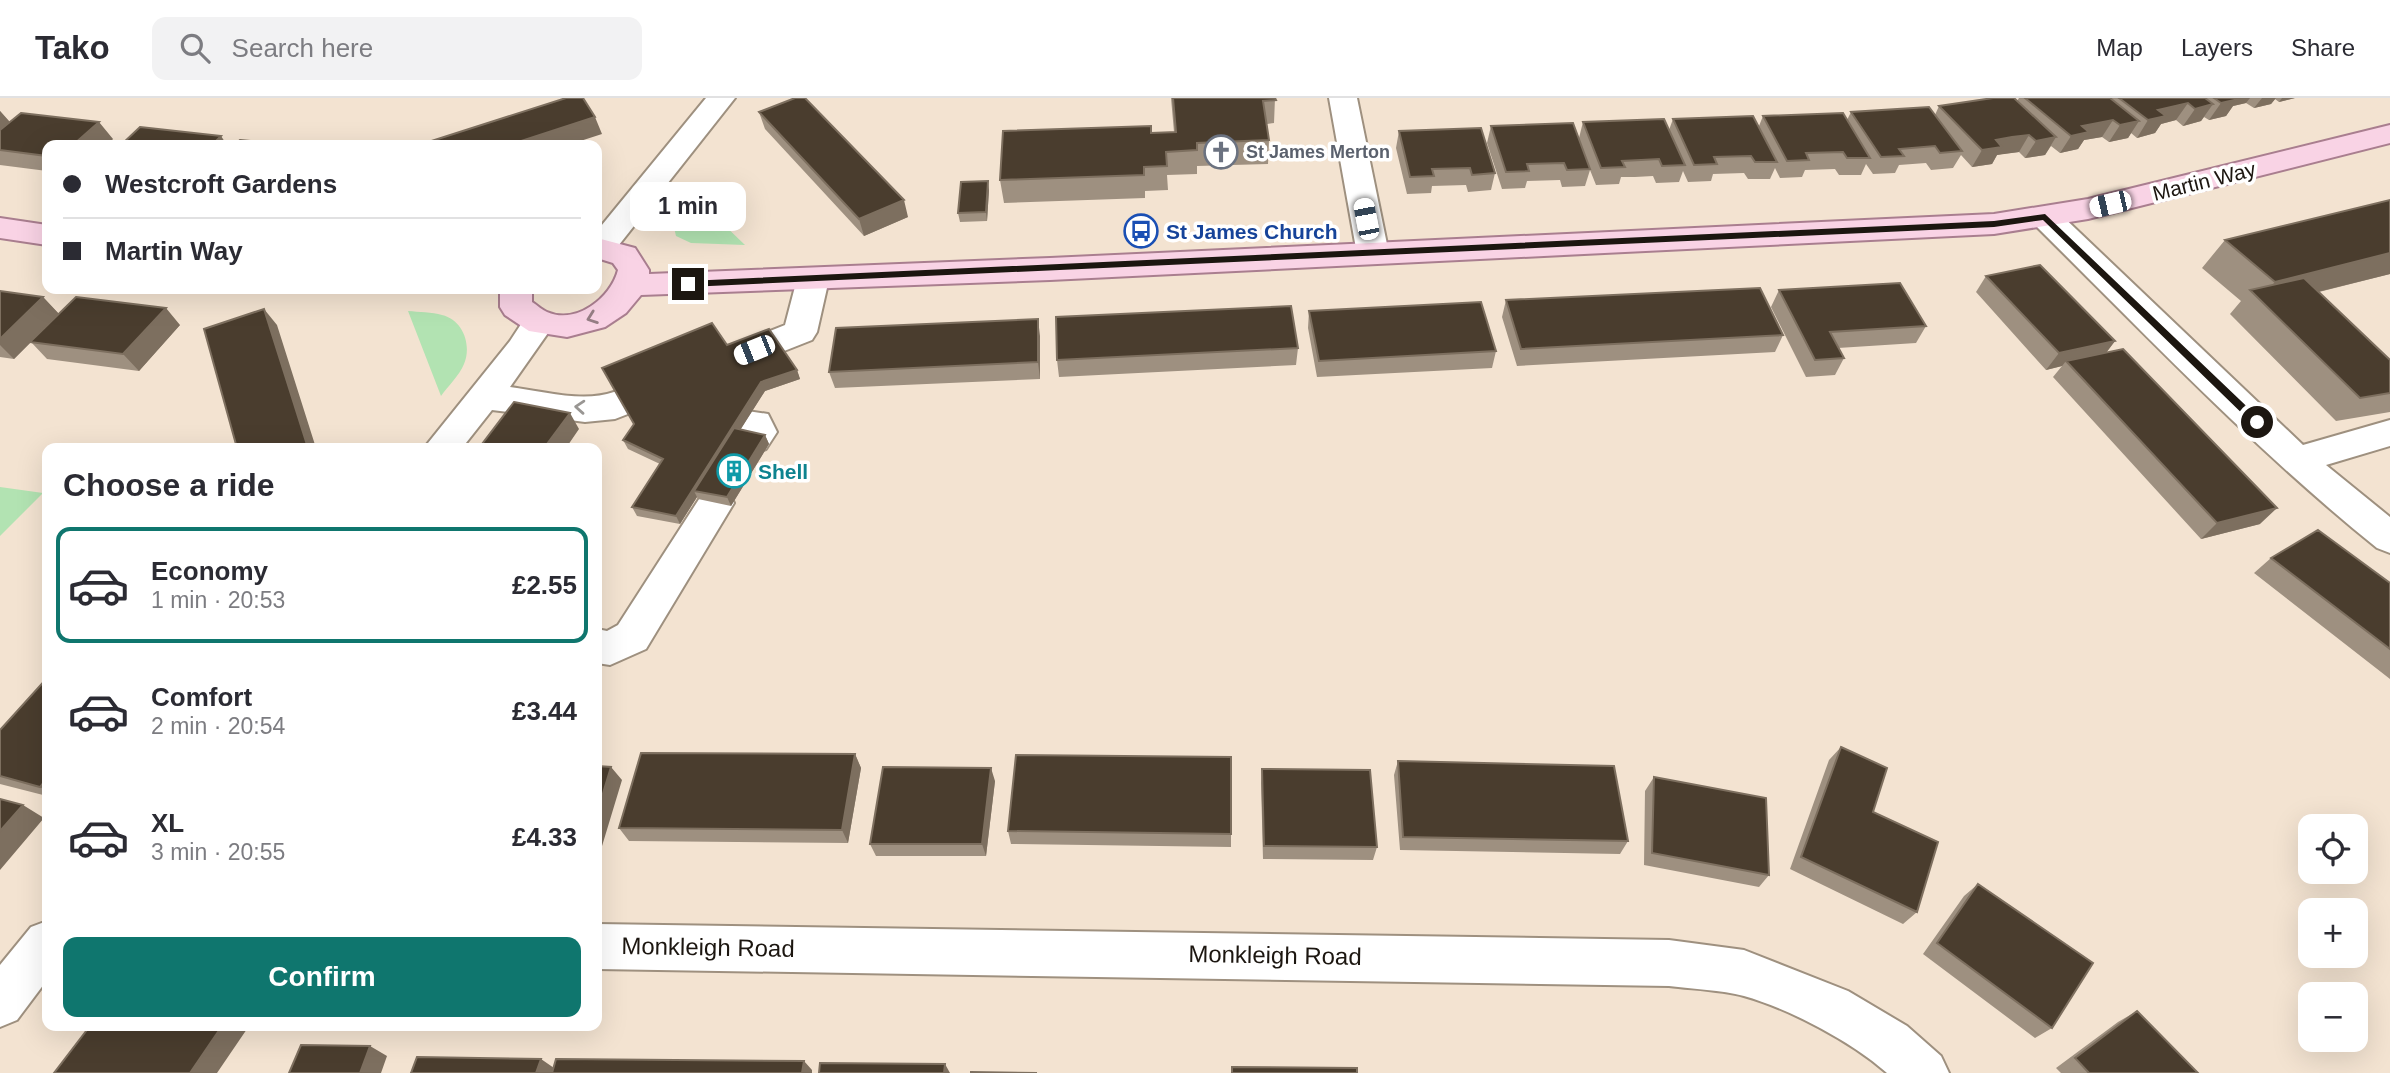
<!DOCTYPE html>
<html lang="en">
<head>
<meta charset="utf-8">
<style>
	:root { --surface:#fff; --page:#f2f2f3; --text:#2b2b33; --muted:#7c7c81; --line:#e1e1e2; --accent:#0f766e }
	body { margin:0; font-family:Arial,sans-serif; background:var(--page); color:var(--text); height:100vh; display:flex; flex-direction:column; font-size:26px; white-space:nowrap }
	* { box-sizing:border-box; margin:0 }
	p { font-size:23px; color:var(--muted) }
	.icon { flex:none; width:38px; height:38px; fill:none; stroke:currentColor; stroke-width:2; stroke-linecap:round; stroke-linejoin:round }
	.map { position:relative; flex:1; overflow:hidden }
	.side { position:absolute; left:42px; top:345px; width:560px; height:588px; display:flex; flex-direction:column; background:var(--surface); border-radius:14px; box-shadow:0 7px 28px #0002 }
	.side>* { flex:none }
	.banner { position:absolute; left:42px; top:42px; width:560px; height:154px; border-radius:14px; box-shadow:0 7px 28px #0002; display:grid; align-content:center; height:154px; padding:0 21px; background:var(--surface) }
	.fabs { position:absolute; left:2298px; top:716px; display:grid; gap:14px }
	.fabs a { display:grid; place-items:center; width:70px; height:70px; border-radius:14px; background:var(--surface); box-shadow:0 7px 28px #0002; font-size:35px }
	.end { position:absolute; width:32px; height:32px; margin:-16px; border:9px solid #1c1610; background:#fff; box-shadow:0 0 0 4px #fff }
	.from { border-radius:50% }
	.bubble { position:absolute; height:49px; border-radius:14px; background:var(--surface); box-shadow:0 7px 28px #0002; font-size:23px; font-weight:800; line-height:49px; text-align:center }
	.car { position:absolute; width:21px; height:42px; margin:-21px -10px; border-radius:9px; box-shadow:0 0 5px 2px #0007; background:linear-gradient(#fff 24%,#345 0 40%,#fff 0 76%,#345 0 86%,#fff 0) }
	.banner b { display:flex; align-items:center; gap:24px; height:66px; font-size:26px }
	.banner b+b { border-top:2px solid var(--line) }
	.banner i { width:18px; height:18px; background:var(--text) }
	ul { padding:0; list-style:none }
	li { display:flex; align-items:center; gap:21px; height:116px; margin:0 14px 10px; padding:0 7px; border:4px solid transparent; border-radius:14px }
	li div { flex:1 }
	li b { display:block; font-size:26px }
	li em { font-style:normal; font-weight:800 }
	li.on { border-color:var(--accent) }
	li>.icon { width:63px; height:63px; stroke-width:1.5 }
	h2 { padding:0 21px; font-size:32px; line-height:84px }
	.action { display:flex; gap:14px; margin-top:auto; padding:14px 21px }
	.action a { flex:1; height:80px; border-radius:14px; background:var(--accent); color:#fff; font-size:28px; font-weight:800; line-height:80px; text-align:center }
	header { display:flex; align-items:center; gap:42px; box-sizing:border-box; height:98px; padding:0 35px; background:var(--surface); border-bottom:2px solid var(--line) }
	header strong { font-size:33px }
	nav { display:flex; gap:38px; margin-inline-start:auto; font-size:24px }
	.search { width:490px; height:63px; background:var(--page); display:flex; align-items:center; gap:18px; box-sizing:border-box; padding:0 24px; border-radius:14px; color:var(--muted); font-size:26px }
	.map>svg:first-child { display:block }
	.green { fill:#b2e3b2 }
	.lines { fill:none; stroke-linecap:round; stroke-linejoin:round }
	.minor-casing { stroke:#9e907f; stroke-width:4 }
	.major-casing { stroke:#a97e8f; stroke-width:4 }
	.minor { fill:#fff; fill-rule:evenodd }
	.major { fill:#f9d3e5; fill-rule:evenodd }
	.wall { fill:#9e9080 }
	.shaded-wall { fill:#7d6f5f }
	.building { fill:#4a3d2e; stroke:#7d6f5f; stroke-width:2 }
	.oneway { stroke:#967e85 }
	.oneway2 { stroke:#999693 }
	.route { fill:#1c1610 }
	.labels { text-anchor:middle; dominant-baseline:central; stroke-width:7; stroke-linejoin:round; paint-order:stroke }
	.far-worship-label { font-size:18px; font-weight:bold; fill:#5b616d; stroke:#fff; text-anchor:start }
	.street-label { font-size:21px; fill:#1c1610; stroke:#fff }
	.transit-label { font-size:21px; font-weight:bold; fill:#164399; stroke:#fff; text-anchor:start }
	.culture-label { font-size:21px; font-weight:bold; fill:#0d838f; stroke:#fff; text-anchor:start }
	.near-street-label { font-size:24px; fill:#1c1610; stroke:#fff }
</style>
</head>
<body>
<header>
<strong>Tako</strong>
<div class="search"><svg class="icon" aria-label="search" viewBox="0 0 24 24"><circle cx="10" cy="10" r="6"/><path d="M15 15l6 6"/></svg>Search here</div>
<nav><a>Map</a><a>Layers</a><a>Share</a></nav>
</header>
<div class="map">
<svg width="2390" height="975" viewBox="0 0 2390 975">
	<rect width="100%" height="100%" fill="#f3e3d1"/>
	<path class="green" d="M 696,91 L 717,120 L 745,147 L 691,145 L 676,138 L 673,125 Z
		M 408,213 C 419,214 432,214 442,217 C 463,222 472,247 464,266 C 459,278 448,288 441,298 Z
		M 0,389 L 43,395 L 0,438 Z"/>
	<g class="lines">
		<defs>
			<path id="minor" d="M 706,0 L 735,0 L 611,157 L 597,159 L 597,133 Z
				M 1329,0 L 1357,0 L 1389,156 L 1384,163 L 1373,166 L 1362,163 L 1357,156 Z
				M 2045,109 L 2056,112 L 2303,347 L 2390,322 L 2390,348 L 2326,367 L 2390,419 L 2390,455 L 2377,450 C 2254,351 2146,237 2034,126 L 2030,119 L 2034,112 Z
				M 813,170 L 824,173 L 829,181 L 817,234 L 812,242 L 741,270 L 729,274 L 717,270 L 712,262 L 717,254 L 785,227 L 797,181 L 802,173 Z
				M 539,214 L 551,217 L 555,225 L 510,289 C 542,293 583,305 614,294 C 636,287 659,270 682,277 L 687,286 L 682,295 L 615,321 L 585,324 L 492,312 L 462,350 L 424,350 L 510,243 L 527,217 Z
				M 694,305 L 768,316 L 777,334 L 766,351 L 754,355 L 742,351 L 736,342 L 740,336 L 682,327 L 677,318 L 682,309 Z
				M 716,391 L 729,395 L 734,405 L 646,551 L 610,567 L 597,565 L 597,531 L 607,533 L 618,527 L 703,395 Z
				M 47,823 L 47,882 L 17,922 L 0,929 L 0,867 L 31,829 Z
				M 597,826 L 1669,842 L 1744,852 L 1848,893 L 1907,928 L 1941,958 L 1949,975 L 1887,975 C 1852,944 1790,911 1744,898 C 1721,892 1693,891 1669,888 L 597,871 Z"/>
			<path id="major" d="M 2390,27 L 2390,45 L 2088,121 L 1994,136 L 1050,182 L 641,197 L 626,215 L 605,229 L 567,239 L 529,233 L 505,217 L 500,209 L 500,191 L 532,191 L 532,204 C 537,207 542,212 547,214 C 576,227 611,200 618,172 L 613,165 L 597,160 L 597,140 L 635,150 L 649,172 L 649,176 L 1050,160 L 1994,116 L 2088,101 Z
				M 0,120 L 47,127 L 47,147 L 0,140 Z"/>
		</defs>
		<use href="#minor" class="minor-casing"/>
		<use href="#major" class="major-casing"/>
		<use href="#minor" class="minor"/>
		<use href="#major" class="major"/>
	</g>
	<path class="wall" d="M 1171,0 L 1275,0 L 1274,25 L 1267,26 L 1269,42 L 1268,66 L 1197,68 L 1197,76 L 1167,77 L 1168,92 L 1145,93 L 1145,100 L 1004,105 L 1000,82 L 1151,35 L 1174,34 Z
		M 2019,0 L 2295,0 L 2279,4 L 2275,1 L 2271,6 L 2254,10 L 2246,5 L 2233,8 L 2226,18 L 2209,22 L 2204,19 L 2201,23 L 2183,28 L 2176,22 L 2161,26 L 2155,35 L 2137,40 L 2131,35 L 2128,40 L 2109,44 L 2102,39 L 2084,42 L 2078,51 L 2060,55 L 2051,48 L 2045,57 L 2025,60 L 2019,54 L 2002,56 L 1997,57 L 1992,66 L 1972,69 L 1961,57 L 1953,70 L 1931,72 L 1926,65 L 1899,67 L 1895,75 L 1873,76 L 1866,66 L 1861,77 L 1839,77 L 1835,71 L 1805,72 L 1802,79 L 1780,80 L 1775,70 L 1770,81 L 1748,81 L 1744,75 L 1713,76 L 1711,83 L 1688,84 L 1683,73 L 1679,84 L 1656,85 L 1653,78 L 1635,79 L 1621,79 L 1619,86 L 1596,87 L 1590,72 L 1585,88 L 1562,89 L 1560,82 L 1527,83 L 1525,90 L 1502,91 L 1487,45 L 1491,28 L 1579,40 L 1583,24 L 1669,32 L 1673,21 L 1759,28 L 1763,18 L 1847,22 L 1851,14 L 1935,17 L 1939,8 L 2017,3 Z
		M 0,13 L 10,24 L 113,41 L 106,47 L 47,47 L 47,73 L 0,67 Z
		M 759,14 L 908,119 L 864,138 L 765,31 Z
		M 1399,33 L 1495,75 L 1491,92 L 1468,94 L 1466,87 L 1432,88 L 1431,95 L 1407,96 L 1396,50 Z
		M 989,92 L 987,123 L 960,124 L 958,115 Z
		M 2225,142 L 2390,176 L 2319,194 L 2390,262 L 2390,314 L 2336,323 L 2230,216 L 2241,203 L 2202,170 Z
		M 1986,178 L 2115,243 L 2106,255 L 2260,426 L 2201,441 L 2053,279 L 2062,268 L 2046,272 L 1976,194 Z
		M 1779,192 L 1926,228 L 1916,245 L 1838,250 L 1844,260 L 1835,277 L 1806,279 L 1771,209 Z
		M 0,193 L 43,199 L 59,216 L 180,227 L 139,273 L 47,261 L 31,244 L 14,261 L 0,259 Z
		M 1506,202 L 1783,237 L 1775,254 L 1517,268 L 1502,219 Z
		M 1309,213 L 1496,253 L 1492,270 L 1317,279 L 1308,230 Z
		M 1040,238 L 1040,281 L 835,290 L 829,274 Z
		M 727,247 L 797,272 L 800,281 L 765,293 L 740,332 L 765,337 L 769,346 L 731,408 L 698,401 L 697,399 L 680,426 L 637,418 L 632,409 L 660,366 L 628,351 L 623,342 L 634,326 L 607,279 Z
		M 1298,250 L 1296,267 L 1059,279 L 1057,262 Z
		M 2271,460 L 2390,485 L 2390,581 L 2254,475 Z
		M 47,580 L 47,698 L 0,686 L 0,632 Z
		M 1841,649 L 1873,714 L 1917,814 L 1903,826 L 1790,771 L 1829,662 Z
		M 855,656 L 861,670 L 848,745 L 629,743 L 619,730 Z
		M 1398,663 L 1628,743 L 1620,756 L 1400,752 L 1394,677 Z
		M 1262,671 L 1377,749 L 1373,762 L 1263,761 L 1261,685 Z
		M 1654,679 L 1769,777 L 1759,789 L 1644,767 L 1645,693 Z
		M 995,683 L 986,758 L 876,758 L 870,746 Z
		M 1008,733 L 1231,736 L 1231,749 L 1011,746 Z
		M 1978,786 L 2052,930 L 2035,940 L 1923,856 L 1964,798 Z
		M 2137,913 L 2198,975 L 2061,975 L 2056,970 L 2118,924 Z"/>
	<path class="shaded-wall" d="M 2226,0 L 2250,0 L 2246,5 L 2233,8 L 2226,18 L 2209,22 L 2221,5 Z
		M 2262,0 L 2276,0 L 2271,6 L 2254,10 Z
		M 2282,0 L 2295,0 L 2279,4 Z
		M 2188,5 L 2176,22 L 2161,26 L 2155,35 L 2137,40 L 2148,22 L 2158,12 Z
		M 2213,6 L 2201,23 L 2183,28 L 2195,11 Z
		M 0,13 L 14,29 L 0,41 Z
		M 595,19 L 602,36 L 568,47 L 509,47 Z
		M 2113,22 L 2102,39 L 2084,42 L 2078,51 L 2060,55 L 2071,38 L 2082,28 Z
		M 2139,23 L 2128,40 L 2109,44 L 2120,27 Z
		M 99,24 L 113,41 L 106,47 L 73,47 Z
		M 2029,37 L 2019,54 L 1997,57 L 1992,66 L 1972,69 L 1982,52 L 1996,42 Z
		M 221,38 L 227,47 L 212,47 Z
		M 2056,39 L 2045,57 L 2025,60 L 2036,43 Z
		M 988,83 L 989,92 L 987,123 L 986,114 Z
		M 904,102 L 908,119 L 864,138 L 859,121 Z
		M 2390,155 L 2390,176 L 2265,207 L 2259,201 L 2275,184 Z
		M 43,199 L 59,216 L 14,261 L 0,247 L 0,241 Z
		M 166,210 L 180,227 L 139,273 L 123,256 Z
		M 264,211 L 277,227 L 316,350 L 308,350 Z
		M 1038,221 L 1040,238 L 1040,281 L 1038,264 Z
		M 2115,243 L 2102,260 L 2066,263 L 2062,268 L 2046,272 L 2059,255 Z
		M 797,272 L 800,281 L 765,293 L 701,394 L 694,393 L 697,399 L 680,426 L 676,418 L 761,284 Z
		M 570,315 L 579,331 L 566,350 L 544,350 Z
		M 765,337 L 769,346 L 731,408 L 727,399 Z
		M 2277,410 L 2260,426 L 2201,441 L 2217,425 Z
		M 855,656 L 861,670 L 848,745 L 842,732 Z
		M 611,669 L 622,682 L 599,758 L 597,756 L 597,715 Z
		M 991,670 L 995,683 L 986,758 L 982,746 Z
		M 47,680 L 47,693 L 40,689 Z
		M 23,707 L 44,720 L 0,772 L 0,733 Z
		M 222,928 L 249,928 L 217,975 L 190,975 Z
		M 370,948 L 387,958 L 381,975 L 360,975 Z
		M 541,961 L 554,970 L 553,975 L 536,975 Z
		M 804,963 L 812,972 L 812,975 L 802,975 Z
		M 945,966 L 950,975 L 944,975 Z"/>
	<path class="building" d="M 566,0 L 583,0 L 595,19 L 509,47 L 419,47 Z
		M 795,0 L 805,0 L 904,102 L 859,121 L 759,14 Z
		M 1173,0 L 1275,0 L 1276,2 L 1263,3 L 1269,42 L 1197,45 L 1197,52 L 1166,54 L 1167,68 L 1144,69 L 1144,77 L 1000,82 L 1003,33 L 1151,28 L 1151,35 L 1176,34 Z
		M 1993,0 L 2014,0 L 2056,39 L 2036,43 L 2029,37 L 2012,39 L 1996,42 L 2002,49 L 1982,52 L 1939,8 Z
		M 2025,0 L 2110,0 L 2139,23 L 2120,27 L 2113,22 L 2082,28 L 2089,34 L 2071,38 Z
		M 2119,0 L 2205,0 L 2213,6 L 2195,11 L 2188,5 L 2158,12 L 2166,18 L 2148,22 Z
		M 2214,0 L 2238,0 L 2239,1 L 2221,5 Z
		M 1929,9 L 1962,53 L 1940,55 L 1935,48 L 1899,51 L 1904,58 L 1881,59 L 1851,14 Z
		M 21,15 L 99,24 L 73,47 L 47,47 L 47,58 L 0,52 L 0,32 Z
		M 1843,15 L 1870,60 L 1847,60 L 1843,54 L 1806,55 L 1809,62 L 1787,63 L 1763,18 Z
		M 1753,18 L 1777,64 L 1755,64 L 1751,58 L 1714,59 L 1717,66 L 1694,67 L 1673,21 Z
		M 1664,21 L 1685,67 L 1662,68 L 1659,61 L 1641,62 L 1622,63 L 1625,69 L 1601,70 L 1583,24 Z
		M 1573,25 L 1590,71 L 1567,72 L 1564,65 L 1527,66 L 1529,73 L 1506,74 L 1491,28 Z
		M 140,29 L 221,38 L 212,47 L 121,47 Z
		M 1481,30 L 1495,75 L 1472,77 L 1470,70 L 1432,71 L 1434,78 L 1410,79 L 1399,33 Z
		M 240,42 L 291,47 L 234,47 Z
		M 988,83 L 986,114 L 958,115 L 961,84 Z
		M 2390,102 L 2390,155 L 2275,184 L 2225,142 Z
		M 2040,167 L 2115,243 L 2059,255 L 1986,178 Z
		M 2304,180 L 2390,262 L 2390,295 L 2360,300 L 2250,192 Z
		M 1900,185 L 1926,228 L 1830,234 L 1844,260 L 1815,262 L 1779,192 Z
		M 1760,190 L 1783,237 L 1521,251 L 1506,202 Z
		M 0,193 L 43,199 L 0,241 Z
		M 76,199 L 166,210 L 123,256 L 30,244 Z
		M 1481,204 L 1496,253 L 1319,263 L 1309,213 Z
		M 1291,208 L 1298,250 L 1057,262 L 1056,219 Z
		M 264,211 L 308,350 L 237,350 L 204,231 Z
		M 1038,221 L 1038,264 L 829,274 L 836,230 Z
		M 712,225 L 727,247 L 769,231 L 797,272 L 761,284 L 676,418 L 632,409 L 663,361 L 623,342 L 634,326 L 602,270 Z
		M 2123,251 L 2277,410 L 2217,425 L 2066,263 Z
		M 514,304 L 570,315 L 544,350 L 479,350 Z
		M 734,330 L 765,337 L 727,399 L 694,393 Z
		M 2318,432 L 2390,485 L 2390,551 L 2271,460 Z
		M 47,580 L 47,680 L 40,689 L 0,678 L 0,632 Z
		M 1841,649 L 1887,670 L 1873,714 L 1938,744 L 1917,814 L 1801,759 Z
		M 641,655 L 855,656 L 842,732 L 619,730 Z
		M 1016,657 L 1231,659 L 1231,736 L 1008,733 Z
		M 1398,663 L 1614,668 L 1628,743 L 1403,739 Z
		M 597,668 L 611,669 L 597,715 Z
		M 883,669 L 991,670 L 982,746 L 870,746 Z
		M 1262,671 L 1370,672 L 1377,749 L 1264,748 Z
		M 1654,679 L 1766,700 L 1769,777 L 1652,755 Z
		M 0,701 L 23,707 L 0,733 Z
		M 1978,786 L 2093,865 L 2052,930 L 1937,845 Z
		M 2137,913 L 2198,975 L 2089,975 L 2075,960 Z
		M 90,928 L 222,928 L 190,975 L 54,975 Z
		M 301,947 L 370,948 L 360,975 L 289,975 Z
		M 417,959 L 541,961 L 536,975 L 411,975 Z
		M 556,961 L 804,963 L 802,975 L 552,975 Z
		M 820,965 L 945,966 L 944,975 L 819,975 Z
		M 1232,969 L 1357,970 L 1357,975 L 1232,975 Z
		M 971,974 L 1037,975 L 971,975 Z"/>
	<defs><path id="oneway-chevron" d="M-2-3.5L2.5 0L-2 3.5" fill="none" stroke-width="1.6" stroke-linecap="round" stroke-linejoin="round" transform="scale(1.75)"/></defs>
	<use class="oneway" href="#oneway-chevron" transform="translate(592 220) rotate(160)"/>
	<use class="oneway2" href="#oneway-chevron" transform="translate(580 309) rotate(-176)"/>
	<path class="route" d="M 2045,116 L 2261,322 L 2261,327 L 2254,327 L 2043,122 L 1994,129 L 688,189 L 684,186 L 688,183 L 1994,123 Z"/>
	<defs>
		<symbol id="church-ring" viewBox="-11 -11 22 22"><circle r="9.5" fill="#fff" stroke="#6b7280" stroke-width="1.5"/><path d="M-1.2-6h2.4v3.5h3.3v2.4h-3.3V6h-2.4V-.1h-3.3v-2.4h3.3Z" fill="#6b7280"/></symbol>
		<symbol id="bus-ring" viewBox="-11 -11 22 22"><circle r="9.5" fill="#fff" stroke="#1a4fb4" stroke-width="1.5"/><path d="M-5-6H5V4H4V6H2V4H-2V6H-4V4H-5ZM-3.5-4V0h7V-4ZM-3.5 1.2v1.5H-2V1.2ZM2 1.2v1.5H3.5V1.2Z" fill="#1a4fb4"/></symbol>
		<symbol id="building-ring" viewBox="-11 -11 22 22"><circle r="9.5" fill="#fff" stroke="#0f9aa8" stroke-width="1.5"/><path d="M-4-6H4V6H1V3H-1V6H-4ZM-2.5-4.3h1.7v1.8h-1.7ZM.8-4.3h1.7v1.8H.8ZM-2.5-1h1.7V.8h-1.7ZM.8-1h1.7V.8H.8Z" fill="#0f9aa8"/></symbol>
	</defs>
	<g fill-rule="evenodd">
		<use href="#church-ring" x="1202" y="35" width="38" height="38"/>
		<use href="#bus-ring" x="1122" y="114" width="38" height="38"/>
		<use href="#building-ring" x="715" y="354" width="38" height="38"/>
	</g>
	<g class="labels">
		<g class="far-worship-label">
			<text x="1246" y="54">St James Merton</text>
		</g>
		<g class="street-label">
			<text transform="translate(2204 83) rotate(-14)">Martin Way</text>
		</g>
		<g class="transit-label">
			<text x="1166" y="133">St James Church</text>
		</g>
		<g class="culture-label">
			<text x="758" y="373">Shell</text>
		</g>
		<g class="near-street-label">
			<text transform="translate(708 849) rotate(1)">Monkleigh Road</text>
			<text transform="translate(1275 857) rotate(1)">Monkleigh Road</text>
		</g>
	</g>
</svg>
<div class="fabs">
<a><svg class="icon" aria-label="locate" viewBox="0 0 24 24"><circle cx="12" cy="12" r="6"/><path d="M12 2v4M12 18v4M2 12h4M18 12h4"/></svg></a>
<a>+</a>
<a>−</a>
</div>
<i class="end from" style="left:2257px;top:324px"></i>
<i class="end" style="left:688px;top:186px"></i>
<div class="bubble" style="left:630px;top:84px;width:116px">1 min</div>
<i class="car" style="left:2110px;top:106px;rotate:257deg"></i>
<i class="car" style="left:1366px;top:121px;rotate:349deg"></i>
<i class="car" style="left:754px;top:252px;rotate:248deg"></i>
<div class="banner">
<b><i class="from"></i>Westcroft Gardens</b>
<b><i></i>Martin Way</b>
</div>
<section class="side">
<h2>Choose a ride</h2>
<ul>
<li class="on"><svg class="icon" aria-label="car" viewBox="0 0 24 24"><path d="M5 17H2v-5l4-1 3-4h7l3 4 3 1v5h-3M9 17h6M6 11h13"/><circle cx="7" cy="17" r="2"/><circle cx="17" cy="17" r="2"/></svg><div><b>Economy</b><p>1 min · 20:53</p></div><em>£2.55</em></li>
<li><svg class="icon" aria-label="car" viewBox="0 0 24 24"><path d="M5 17H2v-5l4-1 3-4h7l3 4 3 1v5h-3M9 17h6M6 11h13"/><circle cx="7" cy="17" r="2"/><circle cx="17" cy="17" r="2"/></svg><div><b>Comfort</b><p>2 min · 20:54</p></div><em>£3.44</em></li>
<li><svg class="icon" aria-label="car" viewBox="0 0 24 24"><path d="M5 17H2v-5l4-1 3-4h7l3 4 3 1v5h-3M9 17h6M6 11h13"/><circle cx="7" cy="17" r="2"/><circle cx="17" cy="17" r="2"/></svg><div><b>XL</b><p>3 min · 20:55</p></div><em>£4.33</em></li>
</ul>
<div class="action"><a>Confirm</a></div>
</section>
</div>
</body>
</html>
